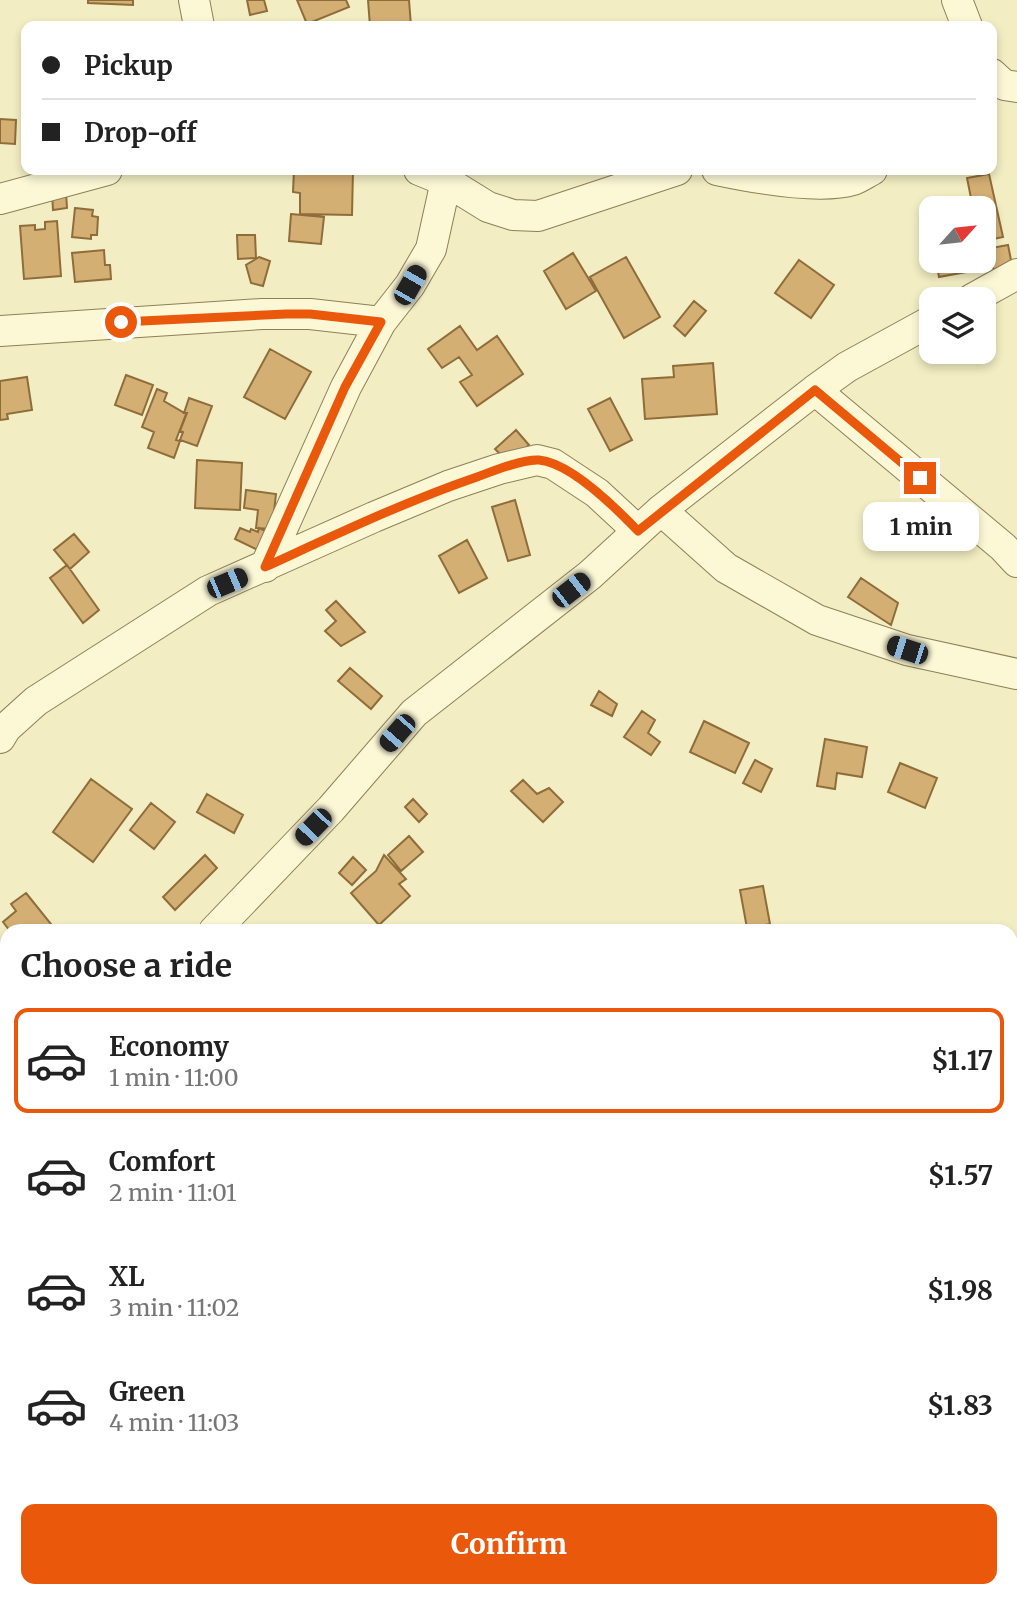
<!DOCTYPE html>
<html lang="en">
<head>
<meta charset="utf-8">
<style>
	:root { --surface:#fff; --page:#f6f6f6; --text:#222; --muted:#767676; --line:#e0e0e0; --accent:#ea580c }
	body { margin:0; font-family:Merriweather,serif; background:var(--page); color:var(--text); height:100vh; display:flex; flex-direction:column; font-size:26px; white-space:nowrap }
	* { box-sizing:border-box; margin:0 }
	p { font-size:23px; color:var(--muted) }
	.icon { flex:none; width:38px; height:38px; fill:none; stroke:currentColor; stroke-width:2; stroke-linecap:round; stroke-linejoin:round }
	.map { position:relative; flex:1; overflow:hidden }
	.panel { position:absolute; left:0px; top:924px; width:1018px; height:674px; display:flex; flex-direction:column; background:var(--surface); border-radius:21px 21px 0 0; box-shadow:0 4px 10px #0003 }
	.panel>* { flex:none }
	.guide { position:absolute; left:21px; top:21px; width:976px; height:154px; border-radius:14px; box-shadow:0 4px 10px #0003; display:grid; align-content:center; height:154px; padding:0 21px; background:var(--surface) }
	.needle { width:46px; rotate:63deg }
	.buttons { position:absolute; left:919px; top:196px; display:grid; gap:14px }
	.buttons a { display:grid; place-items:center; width:77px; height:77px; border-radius:14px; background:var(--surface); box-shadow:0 4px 10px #0003; font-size:35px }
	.end { position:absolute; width:32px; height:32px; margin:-16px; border:9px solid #ea580c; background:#fff; box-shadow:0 0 0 4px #fff }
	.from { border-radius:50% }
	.bubble { position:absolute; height:49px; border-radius:14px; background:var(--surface); box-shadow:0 4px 10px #0003; font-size:23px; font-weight:700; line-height:49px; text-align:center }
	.car { position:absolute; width:21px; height:42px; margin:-21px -10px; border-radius:9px; box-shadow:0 0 5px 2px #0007; background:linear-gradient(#222 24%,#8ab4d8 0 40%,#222 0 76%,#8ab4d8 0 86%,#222 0) }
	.guide b { display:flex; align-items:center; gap:24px; height:66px; font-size:26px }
	.guide b+b { border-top:2px solid var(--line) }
	.guide i { width:18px; height:18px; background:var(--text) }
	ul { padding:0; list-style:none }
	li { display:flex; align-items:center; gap:21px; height:105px; margin:0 14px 10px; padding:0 7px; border:4px solid transparent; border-radius:14px }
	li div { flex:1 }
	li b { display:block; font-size:26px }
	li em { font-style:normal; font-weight:700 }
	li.selected { border-color:var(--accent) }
	li>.icon { width:63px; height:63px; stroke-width:1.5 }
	h2 { padding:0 21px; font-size:32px; line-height:84px }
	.cta { display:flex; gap:14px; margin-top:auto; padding:14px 21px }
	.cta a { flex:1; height:80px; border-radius:14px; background:var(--accent); color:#fff; font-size:28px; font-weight:700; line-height:80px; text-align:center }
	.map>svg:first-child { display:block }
	.building { fill:#d4af74; stroke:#8f6d3a; stroke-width:2 }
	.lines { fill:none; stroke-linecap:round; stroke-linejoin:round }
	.minor-casing { stroke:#8e7f57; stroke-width:32 }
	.primary-casing { stroke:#5b4b2c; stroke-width:40 }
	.minor { stroke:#fcf8d6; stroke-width:30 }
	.primary { stroke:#f9ed96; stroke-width:38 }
	.route { stroke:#ea580c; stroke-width:9 }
</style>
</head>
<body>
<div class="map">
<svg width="1017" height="1597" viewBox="0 0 1017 1597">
	<rect width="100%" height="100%" fill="#f2edc2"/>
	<path class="building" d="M 88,0 L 133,0 L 133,5 L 88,3 Z
		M 247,0 L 264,0 L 267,11 L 250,15 Z
		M 297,0 L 346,0 L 349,7 L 307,24 Z
		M 368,0 L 409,0 L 411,26 L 370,26 Z
		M 0,119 L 16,120 L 15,144 L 0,143 Z
		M 294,170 L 353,170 L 352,215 L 300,214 L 300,193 L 293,192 Z
		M 989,174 L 1003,237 L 984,241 L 984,208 L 973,208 L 967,178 Z
		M 66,192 L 67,208 L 53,210 L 52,193 Z
		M 75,208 L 93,210 L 92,216 L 98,217 L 97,235 L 91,235 L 91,239 L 72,237 Z
		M 291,214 L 324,217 L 321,244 L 289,241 Z
		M 57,221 L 61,276 L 24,279 L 20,226 L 35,225 L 35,230 L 45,229 L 45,222 Z
		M 237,235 L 255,235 L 256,258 L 238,259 Z
		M 1008,245 L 1011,260 L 996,272 L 984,256 L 986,249 Z
		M 104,250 L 105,265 L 110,265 L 111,279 L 75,282 L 72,253 Z
		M 573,253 L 596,291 L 566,309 L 544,271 Z
		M 259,257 L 270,261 L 263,286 L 251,283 L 246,265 Z
		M 626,257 L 660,317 L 624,338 L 590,277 Z
		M 799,260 L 834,285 L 811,318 L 775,293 Z
		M 936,261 L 970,261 L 972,271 L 939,277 Z
		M 694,301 L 706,311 L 685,336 L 674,326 Z
		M 460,326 L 477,350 L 497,336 L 523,374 L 477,406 L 460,382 L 472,375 L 459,357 L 442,368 L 428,349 Z
		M 270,349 L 311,372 L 285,419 L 244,397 Z
		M 713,363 L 717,414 L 645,419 L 642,379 L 674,377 L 673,366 Z
		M 126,375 L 153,385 L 142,415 L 115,405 Z
		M 27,377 L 32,410 L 7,414 L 8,419 L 0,420 L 0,381 Z
		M 157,389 L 167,393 L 164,401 L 186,414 L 176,440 L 180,441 L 174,458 L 148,448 L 154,432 L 142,427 Z
		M 189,398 L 212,406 L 197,446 L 180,440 L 183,432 L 180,431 L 187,413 L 184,413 Z
		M 610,398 L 632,440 L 610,451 L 588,409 Z
		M 516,430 L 529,445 L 509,463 L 495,449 Z
		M 197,460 L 242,463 L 240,510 L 195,508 Z
		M 246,490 L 276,494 L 272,529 L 256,528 L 258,510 L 244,508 Z
		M 515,500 L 530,555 L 508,561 L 492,507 Z
		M 240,528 L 250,532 L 251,529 L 258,532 L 259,528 L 270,533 L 262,552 L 235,539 Z
		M 74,534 L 89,552 L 70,569 L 54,550 Z
		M 467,540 L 487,578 L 459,593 L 439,556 Z
		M 67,565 L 99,610 L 83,623 L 50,578 Z
		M 861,578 L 898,603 L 891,625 L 848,597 Z
		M 336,601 L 365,632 L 341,646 L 325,631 L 336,621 L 326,610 Z
		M 350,668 L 382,696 L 371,709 L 338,681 Z
		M 599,691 L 617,704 L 612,716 L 591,705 Z
		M 642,711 L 655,720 L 648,733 L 660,742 L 651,755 L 624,737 Z
		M 704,721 L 749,743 L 735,773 L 690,752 Z
		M 825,739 L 867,747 L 862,777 L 837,773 L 835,789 L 817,786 Z
		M 755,760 L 772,769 L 761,792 L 743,783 Z
		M 900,763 L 937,778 L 925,808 L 888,792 Z
		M 91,779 L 132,809 L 93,862 L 53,832 Z
		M 523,780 L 537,794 L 549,788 L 563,802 L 543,822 L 511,791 Z
		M 207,794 L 243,815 L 234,833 L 197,812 Z
		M 413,799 L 427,814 L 419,822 L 405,807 Z
		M 151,803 L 175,822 L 154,849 L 130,830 Z
		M 409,836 L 423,852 L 401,871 L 388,855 Z
		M 205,855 L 217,868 L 175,910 L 163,897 Z
		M 384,855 L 406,879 L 399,884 L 410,896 L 379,925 L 351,893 L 376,871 Z
		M 353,857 L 366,870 L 352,885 L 339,873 Z
		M 763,886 L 770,924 L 747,928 L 740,890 Z
		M 26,893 L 51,924 L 42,931 L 10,931 L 3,922 L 16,911 L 11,904 Z
		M 392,1594 L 515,1597 L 392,1597 Z"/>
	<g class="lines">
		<defs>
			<path id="minor" d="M 194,0 L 199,26
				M 957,0 L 967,26
				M 992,74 L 1004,85 L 1017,87
				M 717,170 C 750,177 820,190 853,180 C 859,178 866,173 872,170
				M 446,181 L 488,207 L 513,215 L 538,216 L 677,170
				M 0,199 L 107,170
				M 972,299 L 1017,274
				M 0,331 L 262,314 L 310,314 L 381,322
				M 815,390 L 1003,547 L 1017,562
				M 661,510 L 726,568 L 817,620 L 907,650 L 1017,674
				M 265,567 L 346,387 L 381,322 L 410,285 L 431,249 L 446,181 L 419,170
				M 0,738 L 6,728 L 36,701 L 208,591 L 374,517 L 448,486 L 499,469 L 537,460 L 553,464 L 597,493 L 638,531
				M 214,931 L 331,809 L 414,713 L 590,575 L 661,510 L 815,390 L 847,367 L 931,321
				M 0,1087 L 7,1083"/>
			<path id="primary" d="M 0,1534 L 7,1534
				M 1012,1541 L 1017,1541"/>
		</defs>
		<use href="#minor" class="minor-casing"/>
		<use href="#primary" class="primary-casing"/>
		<use href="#minor" class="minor"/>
		<use href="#primary" class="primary"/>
	</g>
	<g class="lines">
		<path class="route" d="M 121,322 L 286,314 L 310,314 L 381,322 L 345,387 L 265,567 C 335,535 404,502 477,477 C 493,471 522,459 539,460 C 571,463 616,508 638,531 L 815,390 L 920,478"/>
	</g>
</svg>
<div class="buttons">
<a><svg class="needle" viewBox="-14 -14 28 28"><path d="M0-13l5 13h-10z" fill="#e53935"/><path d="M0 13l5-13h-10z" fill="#767676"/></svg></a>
<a><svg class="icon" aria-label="layers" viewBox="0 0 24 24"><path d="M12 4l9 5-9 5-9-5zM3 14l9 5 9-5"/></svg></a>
</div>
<i class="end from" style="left:121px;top:322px"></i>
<i class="end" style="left:920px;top:478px"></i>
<div class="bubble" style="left:863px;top:502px;width:116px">1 min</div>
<i class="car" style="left:410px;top:285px;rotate:30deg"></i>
<i class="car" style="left:227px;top:583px;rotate:67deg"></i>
<i class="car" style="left:571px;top:590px;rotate:52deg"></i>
<i class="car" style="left:907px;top:650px;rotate:288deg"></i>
<i class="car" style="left:397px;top:733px;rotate:221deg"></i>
<i class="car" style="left:313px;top:827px;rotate:224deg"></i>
<div class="guide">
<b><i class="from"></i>Pickup</b>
<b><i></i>Drop-off</b>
</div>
<section class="panel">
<h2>Choose a ride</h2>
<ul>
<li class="selected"><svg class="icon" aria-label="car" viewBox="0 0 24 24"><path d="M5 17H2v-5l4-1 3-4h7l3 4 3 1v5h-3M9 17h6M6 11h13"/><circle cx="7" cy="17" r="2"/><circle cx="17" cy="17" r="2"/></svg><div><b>Economy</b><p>1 min · 11:00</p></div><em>$1.17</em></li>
<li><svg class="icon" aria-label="car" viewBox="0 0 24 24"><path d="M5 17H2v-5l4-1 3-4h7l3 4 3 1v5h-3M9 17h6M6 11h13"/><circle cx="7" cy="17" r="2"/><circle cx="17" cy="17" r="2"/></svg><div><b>Comfort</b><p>2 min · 11:01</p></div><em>$1.57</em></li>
<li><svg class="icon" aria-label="car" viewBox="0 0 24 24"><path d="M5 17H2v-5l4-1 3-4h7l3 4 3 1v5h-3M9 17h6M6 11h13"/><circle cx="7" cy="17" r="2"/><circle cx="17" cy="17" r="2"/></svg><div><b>XL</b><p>3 min · 11:02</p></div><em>$1.98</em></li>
<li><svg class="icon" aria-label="car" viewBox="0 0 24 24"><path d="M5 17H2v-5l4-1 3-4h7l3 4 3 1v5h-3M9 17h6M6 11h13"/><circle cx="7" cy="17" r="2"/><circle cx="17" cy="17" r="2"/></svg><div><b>Green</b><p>4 min · 11:03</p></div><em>$1.83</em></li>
</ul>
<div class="cta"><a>Confirm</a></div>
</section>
</div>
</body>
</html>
